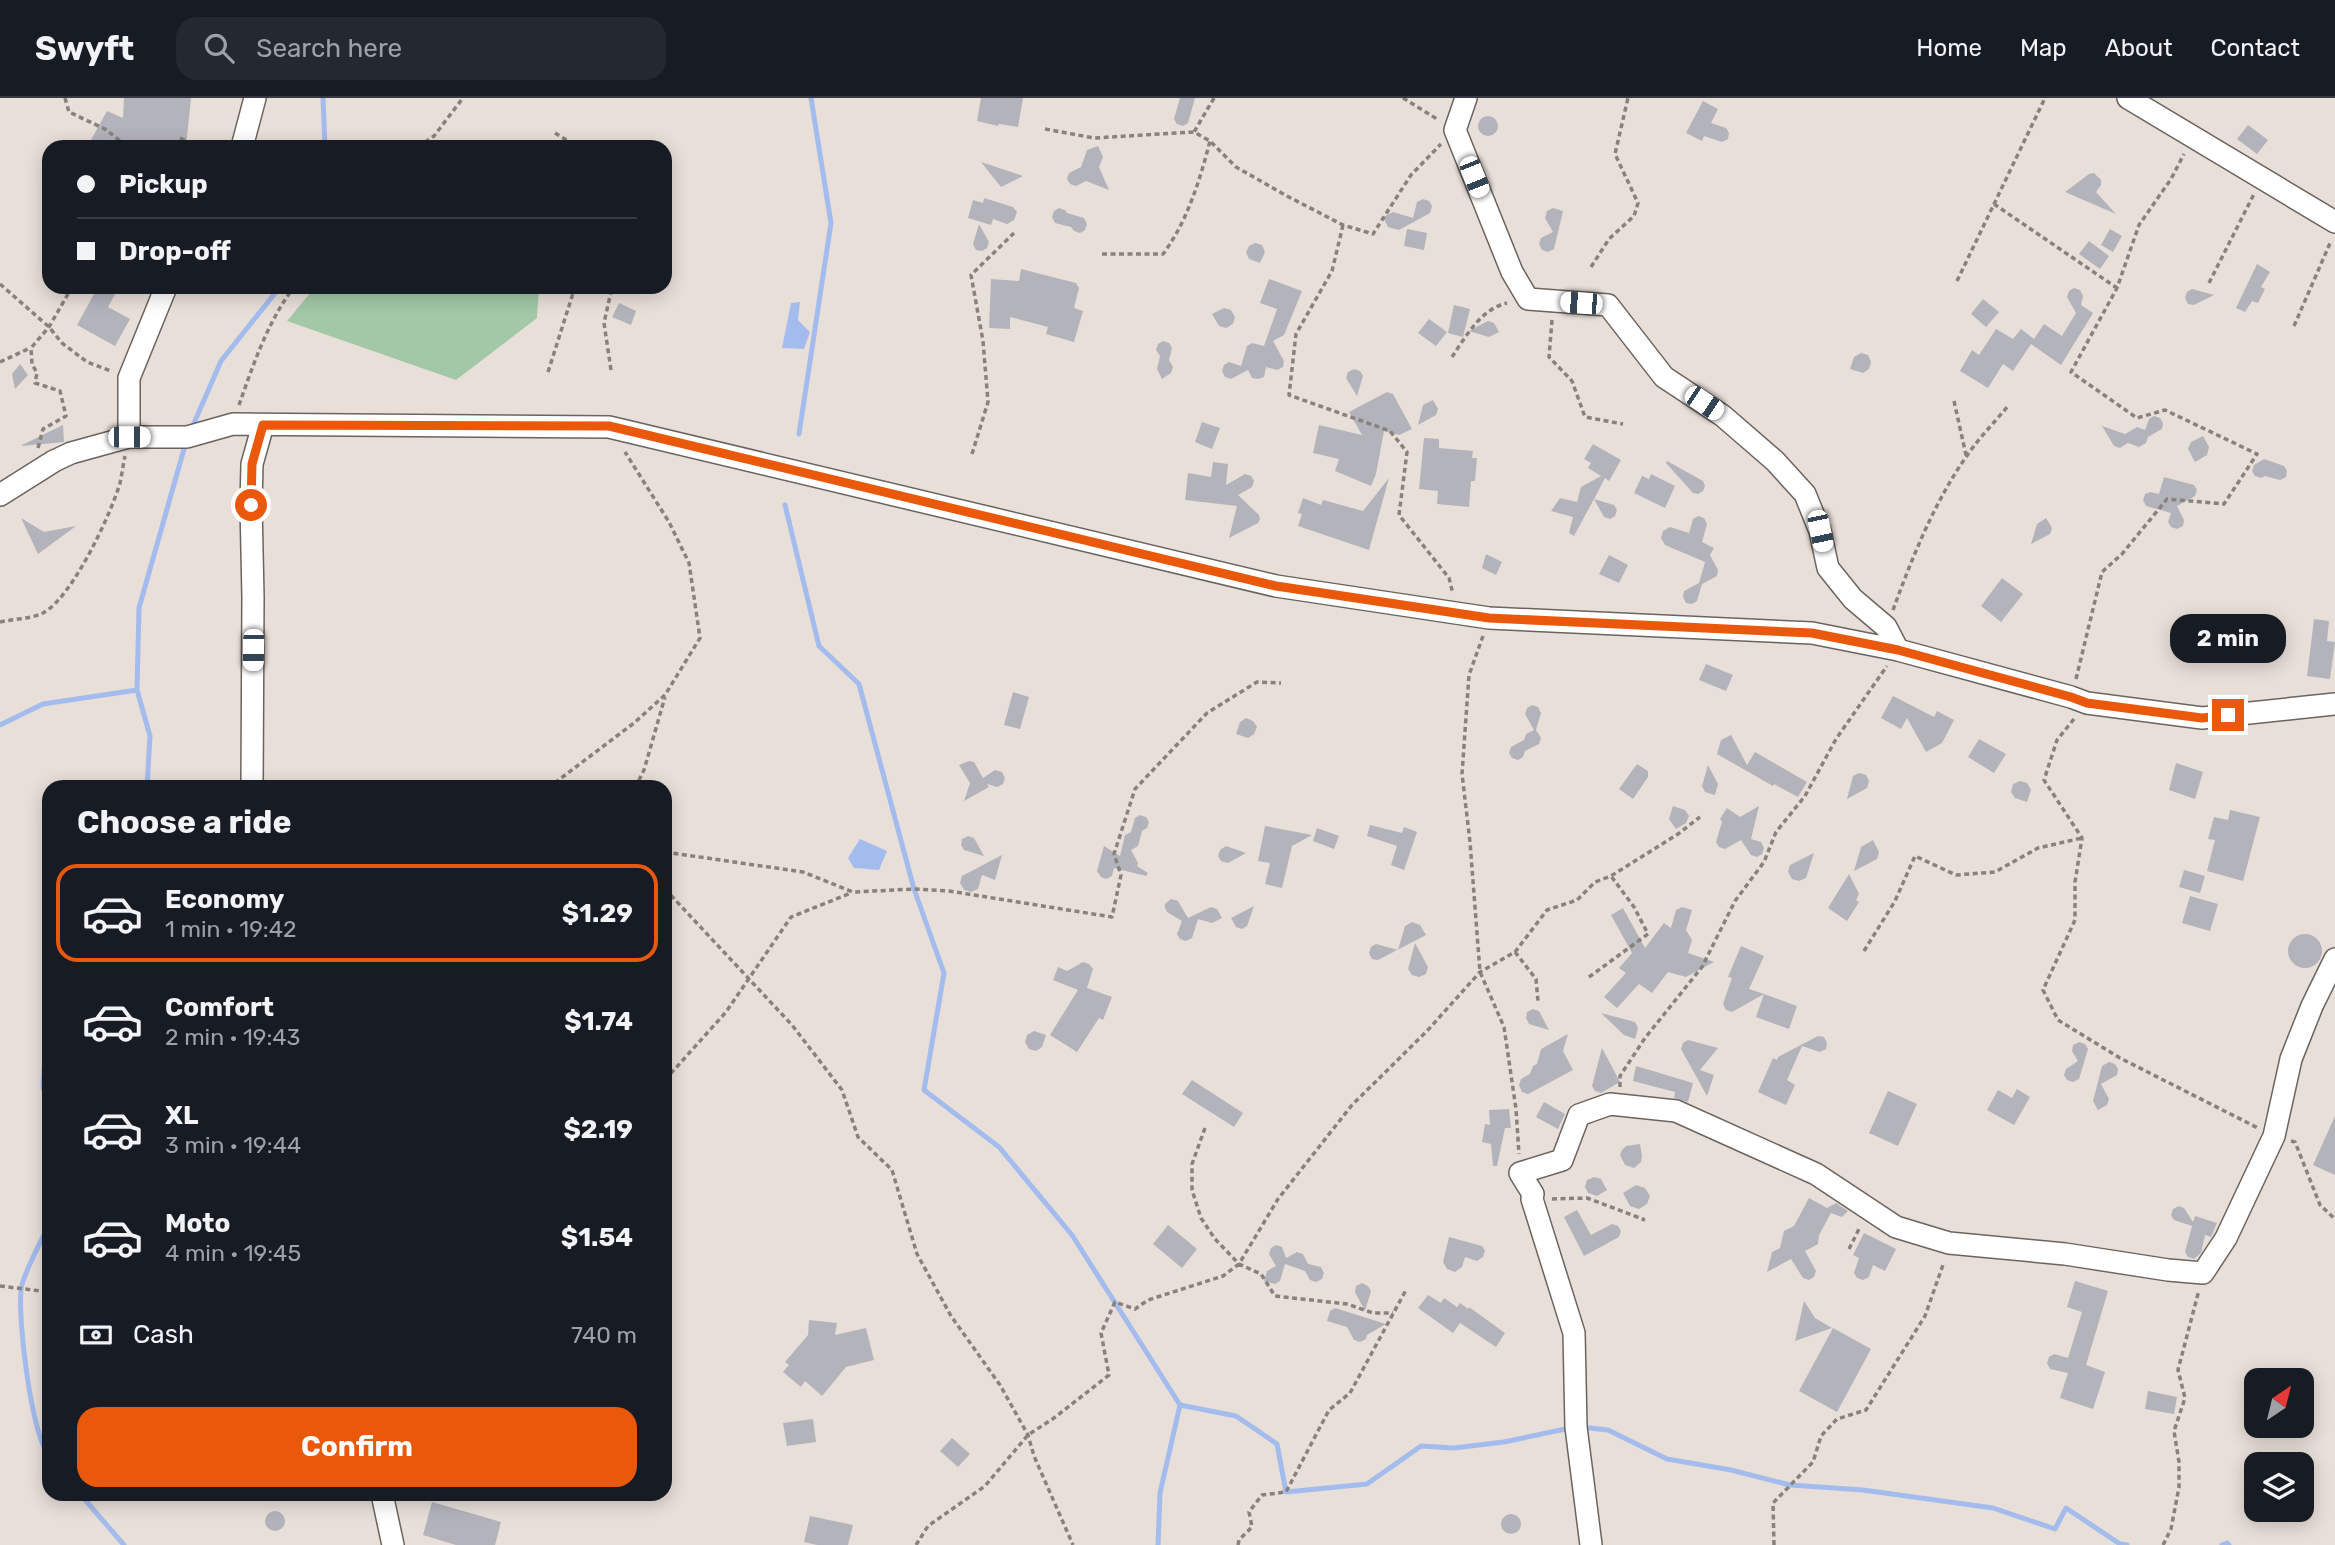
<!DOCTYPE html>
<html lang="en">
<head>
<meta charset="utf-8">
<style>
	:root { --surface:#171b24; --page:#242831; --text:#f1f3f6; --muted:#9ea1a6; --line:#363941; --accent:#ea580c }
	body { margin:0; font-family:Rubik,sans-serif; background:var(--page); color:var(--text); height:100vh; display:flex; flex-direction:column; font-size:26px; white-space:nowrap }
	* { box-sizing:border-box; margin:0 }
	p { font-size:23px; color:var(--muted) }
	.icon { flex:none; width:38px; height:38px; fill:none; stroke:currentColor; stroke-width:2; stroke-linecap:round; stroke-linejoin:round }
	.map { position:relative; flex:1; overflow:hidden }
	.sheet { position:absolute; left:42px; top:682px; width:630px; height:721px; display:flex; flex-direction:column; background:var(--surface); border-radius:21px; box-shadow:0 4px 18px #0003 }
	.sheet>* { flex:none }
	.banner { position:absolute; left:42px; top:42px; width:630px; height:154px; border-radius:21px; box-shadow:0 4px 18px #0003; display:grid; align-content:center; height:154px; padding:0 35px; background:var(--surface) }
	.needle { width:46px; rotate:35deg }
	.tools { position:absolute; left:2244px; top:1270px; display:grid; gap:14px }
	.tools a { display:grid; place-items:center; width:70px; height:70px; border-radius:14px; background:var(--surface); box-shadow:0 4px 18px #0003; font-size:35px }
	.end { position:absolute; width:32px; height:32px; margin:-16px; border:9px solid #ea580c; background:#fff; box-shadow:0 0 0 4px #fff }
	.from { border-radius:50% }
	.bubble { position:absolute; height:49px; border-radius:21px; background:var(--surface); box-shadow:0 4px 18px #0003; font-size:23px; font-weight:700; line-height:49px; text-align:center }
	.car { position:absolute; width:21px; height:42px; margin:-21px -10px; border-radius:9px; box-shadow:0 0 5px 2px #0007; background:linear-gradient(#fff 24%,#345 0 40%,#fff 0 76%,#345 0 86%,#fff 0) }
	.banner b { display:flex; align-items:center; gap:24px; height:66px; font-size:26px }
	.banner b+b { border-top:2px solid var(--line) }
	.banner i { width:18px; height:18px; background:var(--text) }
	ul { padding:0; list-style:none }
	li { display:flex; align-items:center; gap:21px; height:98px; margin:0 14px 10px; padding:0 21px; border:4px solid transparent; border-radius:21px }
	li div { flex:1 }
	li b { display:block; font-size:26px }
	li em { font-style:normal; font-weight:700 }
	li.current { border-color:var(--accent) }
	li>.icon { width:63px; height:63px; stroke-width:1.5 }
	h2 { padding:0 35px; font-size:32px; line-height:84px }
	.pay { display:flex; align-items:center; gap:18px; height:77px; padding:0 35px; font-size:26px }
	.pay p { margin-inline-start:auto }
	.primary-button { display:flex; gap:14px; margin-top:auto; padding:14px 35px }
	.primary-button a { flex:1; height:80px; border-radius:21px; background:var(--accent); color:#fff; font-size:28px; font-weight:700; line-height:80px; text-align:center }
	header { display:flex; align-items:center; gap:42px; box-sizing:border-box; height:98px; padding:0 35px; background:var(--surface); border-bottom:2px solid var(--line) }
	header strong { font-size:33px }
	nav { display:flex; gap:38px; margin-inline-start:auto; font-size:24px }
	.search { width:490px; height:63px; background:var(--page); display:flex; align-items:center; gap:18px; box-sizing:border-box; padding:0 24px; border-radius:21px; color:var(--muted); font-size:26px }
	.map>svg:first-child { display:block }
	.green { fill:#a2c8a7 }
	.water { fill:#a4bced }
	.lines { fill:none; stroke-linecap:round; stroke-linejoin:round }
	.stream { stroke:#a4bced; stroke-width:5 }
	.building { fill:#b3b3bc }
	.minor-casing { stroke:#6b635e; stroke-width:24 }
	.path { stroke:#88827d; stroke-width:3.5; stroke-dasharray:5 3.5; stroke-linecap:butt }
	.minor { stroke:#fff; stroke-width:21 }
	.route { stroke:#ea580c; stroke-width:9 }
</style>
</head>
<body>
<header>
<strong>Swyft</strong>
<div class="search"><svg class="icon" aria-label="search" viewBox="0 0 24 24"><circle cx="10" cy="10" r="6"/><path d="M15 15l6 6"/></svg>Search here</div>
<nav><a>Home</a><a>Map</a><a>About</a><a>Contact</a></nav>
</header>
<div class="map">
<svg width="2335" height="1447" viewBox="0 0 2335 1447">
	<rect width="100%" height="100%" fill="#e8dfd8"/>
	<path class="green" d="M 315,189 L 539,189 L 537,220 L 456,282 L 287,223 Z"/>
	<path class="water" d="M 800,204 L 798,222 L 810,234 L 804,251 L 782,250 L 791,205 Z
		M 860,741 L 887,753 L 879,772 L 854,770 L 848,760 Z"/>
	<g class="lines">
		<path class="stream" d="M 323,0 L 325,49
			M 191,332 L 221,263 L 280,189
			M 799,336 L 831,125 L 811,0
			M 785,407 L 819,548 L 859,586 L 914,791 L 944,875 L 924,992 L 999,1049 L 1072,1137 L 1180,1307 L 1160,1395 L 1158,1447
			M 0,627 L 43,606 L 137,592
			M 147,690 L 150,638 L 137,592 L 139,510 L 186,344
			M 49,903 L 43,988 L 49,1011
			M 49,1127 C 42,1141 22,1178 21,1192 C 18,1224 31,1334 49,1358
			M 1180,1307 L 1236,1318 L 1277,1346 L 1286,1394 L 1367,1386 L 1421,1348 L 1454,1350 L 1504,1344 L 1570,1330
			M 1580,1329 L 1608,1332 L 1667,1361 L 1731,1372 L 1790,1387 L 1863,1392 L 1993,1410 L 2055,1431 L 2066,1410 L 2120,1446 L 2127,1447
			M 80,1396 L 124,1447
			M 2222,1447 L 2227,1445 L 2229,1447"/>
	</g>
	<path class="building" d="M 124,0 L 191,0 L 186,49 L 87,49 L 107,13 L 123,20 Z
		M 981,0 L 1023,0 L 1018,29 L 999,26 L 998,28 L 977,23 Z
		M 1180,0 L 1195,0 L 1188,25 L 1183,28 L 1177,26 L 1174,21 Z
		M 1703,3 L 1718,11 L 1711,25 L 1726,30 L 1729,35 L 1728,41 L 1722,44 L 1704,38 L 1702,43 L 1686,35 Z
		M1478 28a10 10 0 1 1 20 0a10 10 0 1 1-20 0Z
		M 2248,27 L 2268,42 L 2257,56 L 2237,41 Z
		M 1098,48 L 1103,59 L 1099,69 L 1109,92 L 1086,83 L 1076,88 L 1070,86 L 1067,81 L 1069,75 L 1081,69 L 1087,52 Z
		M 981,64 L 1023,78 L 1001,89 Z
		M 2094,75 L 2101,82 L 2101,87 L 2096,94 L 2116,116 L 2065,94 L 2089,76 Z
		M 984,100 L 1013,109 L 1017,114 L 1014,122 L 1007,126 L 993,121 L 991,127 L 968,120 L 973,102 L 983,105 Z
		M 1423,101 L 1429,103 L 1432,108 L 1430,115 L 1399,132 L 1388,129 L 1383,119 L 1393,114 L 1413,120 L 1417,104 Z
		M 1059,110 L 1065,112 L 1067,115 L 1084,120 L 1087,126 L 1085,132 L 1080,135 L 1074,133 L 1071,129 L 1055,125 L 1052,119 L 1054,113 Z
		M 1553,110 L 1563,113 L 1554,151 L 1548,154 L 1542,152 L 1539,146 L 1541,140 L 1553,134 L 1545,120 L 1547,113 Z
		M 979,126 L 989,144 L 987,150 L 982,153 L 976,152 L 973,146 Z
		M 1407,131 L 1427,135 L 1424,152 L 1404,148 Z
		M 2110,131 L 2122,138 L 2113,154 L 2101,147 Z
		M 2089,143 L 2109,158 L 2100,171 L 2079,156 Z
		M 1255,145 L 1262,147 L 1265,154 L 1260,165 L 1249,161 L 1246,154 L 1249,148 Z
		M 2257,166 L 2270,174 L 2261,189 L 2265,191 L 2258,205 L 2252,203 L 2245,214 L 2236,210 Z
		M 1021,171 L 1076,185 L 1079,190 L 1074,210 L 1083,213 L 1074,244 L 1046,236 L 1048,229 L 1010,219 L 1010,231 L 989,230 L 991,181 L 1019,183 Z
		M 1269,181 L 1302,193 L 1284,237 L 1273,243 L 1284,263 L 1283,269 L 1277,272 L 1266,269 L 1264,279 L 1258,281 L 1252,280 L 1248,272 L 1231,281 L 1225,279 L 1222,273 L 1224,267 L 1229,264 L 1241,268 L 1247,248 L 1252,245 L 1264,248 L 1277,211 L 1260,205 Z
		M 98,189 L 119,189 L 108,209 L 130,221 L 115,248 L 77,227 Z
		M 2074,190 L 2080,192 L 2083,198 L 2081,207 L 2093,215 L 2061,267 L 2031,246 L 2013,273 L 2003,266 L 1988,290 L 1960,273 L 1972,252 L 1979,257 L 1996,231 L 2013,241 L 2021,231 L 2034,241 L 2044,226 L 2062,238 L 2076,215 L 2067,199 L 2069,193 Z
		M 2192,191 L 2214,197 L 2194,207 L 2188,206 L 2185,200 L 2187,194 Z
		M 1983,201 L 1999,214 L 1986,229 L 1971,216 Z
		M 619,205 L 636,213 L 631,227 L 612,219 Z
		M 1454,207 L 1470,211 L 1463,239 L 1448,235 Z
		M 1224,210 L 1231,212 L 1235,219 L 1233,226 L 1226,230 L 1219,228 L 1212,216 Z
		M 1429,221 L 1447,234 L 1436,248 L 1418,235 Z
		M 1488,223 L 1494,225 L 1499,234 L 1489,239 L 1469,233 Z
		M 1163,243 L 1169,245 L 1172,250 L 1169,262 L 1173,269 L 1171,275 L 1162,281 L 1157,271 L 1160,258 L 1156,252 L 1158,246 Z
		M 1861,255 L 1868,257 L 1871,264 L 1869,271 L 1863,275 L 1850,271 L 1854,259 Z
		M 20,266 L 28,277 L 15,291 L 12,276 Z
		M 1354,271 L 1360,273 L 1363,278 L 1357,298 L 1346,280 L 1348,274 Z
		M 1387,294 L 1393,296 L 1412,331 L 1399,337 L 1384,333 L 1376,376 L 1371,388 L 1335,373 L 1339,361 L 1313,355 L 1319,327 L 1362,337 L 1349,314 Z
		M 1433,302 L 1438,311 L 1436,317 L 1418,327 L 1423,307 Z
		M 2154,318 L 2160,320 L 2163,325 L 2162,331 L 2148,339 L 2146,345 L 2139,349 L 2128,345 L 2120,350 L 2114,348 L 2102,328 L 2125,336 L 2137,329 L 2145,332 L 2149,321 Z
		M 1202,324 L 1220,330 L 1212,351 L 1195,344 Z
		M 63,327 L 64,344 L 22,348 L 22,347 Z
		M 2203,338 L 2209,349 L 2207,357 L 2195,364 L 2188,351 L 2191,344 Z
		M 1424,340 L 1439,341 L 1439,350 L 1473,353 L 1472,360 L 1477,360 L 1475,383 L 1471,383 L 1469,409 L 1437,406 L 1438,393 L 1419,391 Z
		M 1593,346 L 1621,362 L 1609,383 L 1605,380 L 1594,401 L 1614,407 L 1617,412 L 1615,418 L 1610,421 L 1604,419 L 1594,401 L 1574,438 L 1569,435 L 1573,419 L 1551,413 L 1560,400 L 1577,404 L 1581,389 L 1601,378 L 1588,370 L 1591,365 L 1584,361 Z
		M 2264,361 L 2284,368 L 2287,373 L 2286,379 L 2280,382 L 2265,378 L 2261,380 L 2255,378 L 2252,373 L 2254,367 Z
		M 1667,363 L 1703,383 L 1705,388 L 1703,393 L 1698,396 L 1693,395 L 1666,365 Z
		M 1213,364 L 1228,366 L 1226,387 L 1245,376 L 1251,378 L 1254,383 L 1252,389 L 1238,397 L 1259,417 L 1260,421 L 1258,425 L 1229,440 L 1237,408 L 1185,402 L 1188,375 L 1211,379 Z
		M 1651,376 L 1675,388 L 1665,410 L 1634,395 L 1642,378 L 1649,381 Z
		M 2164,379 L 2194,387 L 2197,392 L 2195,398 L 2177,408 L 2184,422 L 2183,428 L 2177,431 L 2171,429 L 2168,424 L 2171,415 L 2146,408 L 2143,402 L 2145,396 L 2150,394 L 2159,396 Z
		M 1389,380 L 1369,452 L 1298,428 L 1302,416 L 1298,415 L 1303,400 L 1321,407 L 1323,402 L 1363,413 Z
		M 1698,418 L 1704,420 L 1707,426 L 1702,444 L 1714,450 L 1710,457 L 1718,472 L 1717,478 L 1702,486 L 1697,503 L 1692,506 L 1686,505 L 1683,499 L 1684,493 L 1699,485 L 1705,464 L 1665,447 L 1661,440 L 1663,433 L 1670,429 L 1689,435 L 1693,421 Z
		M 21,420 L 44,434 L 76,428 L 38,456 Z
		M 2046,420 L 2052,430 L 2050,436 L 2031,446 L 2037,426 Z
		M 1486,456 L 1502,464 L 1496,477 L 1482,470 Z
		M 1609,457 L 1628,467 L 1619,485 L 1599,476 Z
		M 2002,480 L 2023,496 L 2001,524 L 1981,508 Z
		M 2314,521 L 2329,523 L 2327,543 L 2335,544 L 2330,581 L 2307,578 Z
		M 1706,566 L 1733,577 L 1726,593 L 1699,582 Z
		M 1013,594 L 1029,599 L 1020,631 L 1004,627 Z
		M 1893,598 L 1934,619 L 1937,613 L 1954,622 L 1942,645 L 1926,654 L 1907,620 L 1901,631 L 1881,620 Z
		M 1532,607 L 1538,609 L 1541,615 L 1536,632 L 1541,640 L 1539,646 L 1525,653 L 1523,659 L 1518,662 L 1512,660 L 1509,655 L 1511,649 L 1524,642 L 1526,636 L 1534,632 L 1525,616 L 1527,610 Z
		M 1246,620 L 1253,623 L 1257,629 L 1254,636 L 1248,640 L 1236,636 L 1240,624 Z
		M 1731,637 L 1747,667 L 1755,654 L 1807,684 L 1798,699 L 1774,686 L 1773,688 L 1717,656 L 1721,642 Z
		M 1979,641 L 2006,656 L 1994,675 L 1968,659 Z
		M 969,663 L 974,664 L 983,680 L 995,672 L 1002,674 L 1005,680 L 1003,686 L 997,689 L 987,686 L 989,689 L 964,703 L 970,685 L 959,667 Z
		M 2176,665 L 2203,674 L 2195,701 L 2169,692 Z
		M 1637,666 L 1648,673 L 1648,679 L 1633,701 L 1619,691 Z
		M 1708,667 L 1718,686 L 1715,697 L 1705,694 L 1702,688 Z
		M 1859,675 L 1866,677 L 1869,683 L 1867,690 L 1847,701 L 1853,678 Z
		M 2020,683 L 2027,685 L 2031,692 L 2027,704 L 2015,700 L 2011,694 L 2013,686 Z
		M 1673,708 L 1685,712 L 1689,718 L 1686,725 L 1676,731 L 1669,721 Z
		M 1759,708 L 1751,741 L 1761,744 L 1764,750 L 1762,756 L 1757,759 L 1751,757 L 1741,742 L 1725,751 L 1719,749 L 1716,744 L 1722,724 L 1720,721 L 1727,710 L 1740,719 Z
		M 2230,712 L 2260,719 L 2243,783 L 2207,773 L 2215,742 L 2208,741 L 2214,719 L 2228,722 Z
		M 1140,717 L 1146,719 L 1149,724 L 1147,730 L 1142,733 L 1138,748 L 1131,752 L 1138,765 L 1137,768 L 1148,775 L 1146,778 L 1114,770 L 1112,778 L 1106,781 L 1101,779 L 1097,773 L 1104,748 L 1120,758 L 1125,737 L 1131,734 L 1135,720 Z
		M 1370,727 L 1402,735 L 1404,729 L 1417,734 L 1404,772 L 1391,767 L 1397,748 L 1367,738 Z
		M 1265,728 L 1312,737 L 1292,748 L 1282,790 L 1265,786 L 1270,765 L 1258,763 Z
		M 1317,730 L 1339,738 L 1334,751 L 1313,743 Z
		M 968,738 L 974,740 L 984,758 L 964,752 L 961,747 L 962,741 Z
		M 1873,742 L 1879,754 L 1877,761 L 1854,773 L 1861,749 Z
		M 1226,748 L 1246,755 L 1228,765 L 1221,763 L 1218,758 L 1220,752 Z
		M 1814,755 L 1806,780 L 1799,783 L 1792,781 L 1788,774 L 1790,767 Z
		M 1002,757 L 995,782 L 982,777 L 978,791 L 971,794 L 964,792 L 960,785 L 962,778 Z
		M 2184,772 L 2205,778 L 2200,795 L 2179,789 Z
		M 1849,776 L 1859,796 L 1856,802 L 1859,804 L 1847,823 L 1828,810 Z
		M 2190,798 L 2218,806 L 2210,833 L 2182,825 Z
		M 1171,801 L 1178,803 L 1188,820 L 1211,809 L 1217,811 L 1222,820 L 1212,825 L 1198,821 L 1192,840 L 1186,843 L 1180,841 L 1177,836 L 1182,823 L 1167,814 L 1165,810 L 1165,806 Z
		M 1254,808 L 1247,828 L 1242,831 L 1236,829 L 1231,820 Z
		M 1682,809 L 1692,812 L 1686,832 L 1692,842 L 1688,855 L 1714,864 L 1686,879 L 1668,874 L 1652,895 L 1639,886 L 1617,910 L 1604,899 L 1626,875 L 1619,870 L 1632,855 L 1611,817 L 1623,810 L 1645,850 L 1664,825 L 1671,830 L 1676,812 Z
		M 1412,824 L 1420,827 L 1426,837 L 1378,862 L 1372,861 L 1369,855 L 1371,849 L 1376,846 L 1398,852 L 1405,828 Z
		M2288 853a17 17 0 1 1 34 0a17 17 0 1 1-34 0Z
		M 1415,845 L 1428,869 L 1426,876 L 1419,879 L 1412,877 L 1408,871 Z
		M 1741,848 L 1764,858 L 1749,891 L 1764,896 L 1732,914 L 1726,912 L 1723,906 L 1732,880 L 1728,879 Z
		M 1083,864 L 1089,866 L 1093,871 L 1087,890 L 1112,899 L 1103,922 L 1099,920 L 1077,954 L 1050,937 L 1078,892 L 1053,882 L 1058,869 L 1067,873 Z
		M 1764,896 L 1797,908 L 1789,931 L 1756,919 Z
		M 1533,911 L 1539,913 L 1549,932 L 1529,926 L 1526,920 L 1527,914 Z
		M 1601,915 L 1635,924 L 1638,930 L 1635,941 L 1624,937 Z
		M 1034,933 L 1046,937 L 1042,949 L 1036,953 L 1029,951 L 1025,944 L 1027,937 Z
		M 1568,936 L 1563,953 L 1573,972 L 1528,996 L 1522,994 L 1519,987 L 1521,981 L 1530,976 L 1533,968 L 1537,966 L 1541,951 Z
		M 1818,938 L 1824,939 L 1827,945 L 1826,951 L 1820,954 L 1802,948 L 1787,982 L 1795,987 L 1786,1007 L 1758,994 L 1773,960 L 1777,962 L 1778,959 Z
		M 1688,942 L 1718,950 L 1700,972 L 1714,977 L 1707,998 L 1681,951 L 1683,945 Z
		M 2079,944 L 2085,946 L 2088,951 L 2079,981 L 2073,984 L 2067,982 L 2064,977 L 2066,971 L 2078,963 L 2072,953 L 2073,947 Z
		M 1602,950 L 1620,984 L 1601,995 L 1595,993 L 1592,988 Z
		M 2109,964 L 2115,966 L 2118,971 L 2117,977 L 2101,986 L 2109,1001 L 2107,1007 L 2098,1012 L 2093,1003 L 2102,968 Z
		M 1636,968 L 1693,985 L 1688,1004 L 1674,1000 L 1675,994 L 1633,983 Z
		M 1192,982 L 1243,1015 L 1234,1029 L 1182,996 Z
		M 2017,991 L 2030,999 L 2014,1027 L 1987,1012 L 1998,992 L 2012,1000 Z
		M 1888,993 L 1917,1006 L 1898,1048 L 1869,1035 Z
		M 1544,1004 L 1565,1016 L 1558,1031 L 1536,1019 Z
		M 1509,1011 L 1511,1030 L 1505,1030 L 1497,1068 L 1493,1068 L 1491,1046 L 1482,1044 L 1485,1026 L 1490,1027 L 1489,1012 Z
		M 2335,1018 L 2335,1077 L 2313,1067 Z
		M 1640,1046 L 1642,1058 L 1641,1064 L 1634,1070 L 1625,1067 L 1620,1057 L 1622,1052 L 1626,1048 Z
		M 1594,1079 L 1601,1081 L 1607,1092 L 1597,1098 L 1588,1095 L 1585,1089 L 1587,1082 Z
		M 1636,1087 L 1645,1090 L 1650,1098 L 1647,1106 L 1639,1111 L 1630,1108 L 1623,1095 Z
		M 1809,1100 L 1827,1110 L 1836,1105 L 1848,1113 L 1842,1119 L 1831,1115 L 1819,1137 L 1818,1146 L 1805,1153 L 1816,1173 L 1814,1179 L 1809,1182 L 1803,1180 L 1791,1161 L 1767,1174 L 1772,1154 L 1780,1150 L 1784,1133 L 1794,1128 Z
		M 2179,1108 L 2184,1110 L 2193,1124 L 2195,1118 L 2217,1125 L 2211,1139 L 2205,1137 L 2201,1155 L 2194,1161 L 2188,1159 L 2185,1154 L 2192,1128 L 2174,1122 L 2171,1117 L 2173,1111 Z
		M 1577,1112 L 1591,1137 L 1612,1126 L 1618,1128 L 1621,1133 L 1619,1139 L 1584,1158 L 1564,1119 Z
		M 1168,1127 L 1197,1151 L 1182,1170 L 1153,1146 Z
		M 1864,1135 L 1896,1151 L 1885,1173 L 1873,1167 L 1869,1179 L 1863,1182 L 1857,1180 L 1854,1175 L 1859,1160 L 1853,1157 Z
		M 1449,1139 L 1482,1148 L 1485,1153 L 1483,1159 L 1477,1163 L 1465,1159 L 1462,1169 L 1455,1174 L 1447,1171 L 1443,1164 Z
		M 1276,1147 L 1282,1149 L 1286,1160 L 1297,1154 L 1303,1156 L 1308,1166 L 1321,1169 L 1324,1175 L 1322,1181 L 1316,1184 L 1310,1182 L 1305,1173 L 1285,1166 L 1280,1183 L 1275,1186 L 1264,1183 L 1267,1173 L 1276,1168 L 1269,1156 L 1271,1150 Z
		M 2075,1183 L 2108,1193 L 2086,1267 L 2105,1274 L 2093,1311 L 2060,1300 L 2068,1275 L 2050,1271 L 2047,1265 L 2049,1259 L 2054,1256 L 2068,1260 L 2082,1214 L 2067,1209 Z
		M 1362,1185 L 1368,1188 L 1371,1193 L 1365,1213 L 1355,1194 L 1356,1188 Z
		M 1428,1197 L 1441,1205 L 1444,1200 L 1457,1209 L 1460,1205 L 1468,1211 L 1469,1209 L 1505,1235 L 1496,1249 L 1460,1225 L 1453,1235 L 1418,1210 Z
		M 1804,1203 L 1815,1220 L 1832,1230 L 1795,1243 Z
		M 1335,1210 L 1386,1226 L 1367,1237 L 1366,1241 L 1360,1244 L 1354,1242 L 1347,1229 L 1327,1223 L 1330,1213 Z
		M 809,1222 L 837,1225 L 835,1237 L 866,1230 L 874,1262 L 846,1269 L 822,1298 L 805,1283 L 801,1289 L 783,1274 L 789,1267 L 785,1264 L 808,1237 Z
		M 1833,1230 L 1871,1251 L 1837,1314 L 1799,1293 Z
		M 2148,1293 L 2177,1299 L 2174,1316 L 2145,1311 Z
		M 813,1321 L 816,1344 L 787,1348 L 783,1325 Z
		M 952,1340 L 970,1356 L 958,1369 L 940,1353 Z
		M 432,1404 L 501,1424 L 495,1447 L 456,1447 L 423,1437 Z
		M265 1423a10 10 0 1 1 20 0a10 10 0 1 1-20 0Z
		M1501 1426a10 10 0 1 1 20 0a10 10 0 1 1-20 0Z
		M 810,1418 L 853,1427 L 848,1447 L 817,1447 L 804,1444 Z"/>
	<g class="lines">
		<defs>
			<path id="minor" d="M 1466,0 L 1455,32 L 1512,174 L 1528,201 L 1608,207 L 1664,279 L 1723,318 L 1775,363 L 1805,396 L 1820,433 L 1828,470 L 1853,501 L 1886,529 L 1898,552
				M 2128,0 L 2335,124
				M 242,49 L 255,0
				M 166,189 L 129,280 L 129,339 L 187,339 L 233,326 L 609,329 L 1276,488 L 1489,520 L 1812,535 L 1898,552 L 2071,599 L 2087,605 L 2202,620 L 2335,606
				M 0,397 L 54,363 L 71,355 L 129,339
				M 252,690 L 253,499 L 251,407 L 252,366 L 263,327
				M 382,1396 L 393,1447
				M 1591,1447 L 1576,1329 L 1574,1235 L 1532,1101 L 1533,1096 L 1520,1075 L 1562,1062 L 1579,1017 L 1610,1006 L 1676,1013 L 1816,1076 L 1896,1129 L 1949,1145 L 2065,1156 L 2168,1172 L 2203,1175 L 2226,1140 L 2274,1038 L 2291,961 L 2312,908 L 2335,861"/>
		</defs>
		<use href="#minor" class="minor-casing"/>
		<path class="path" d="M 65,0 L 69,14 L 105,31 L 128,49
			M 1214,0 L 1194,34 L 1210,43 L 1236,69 L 1287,98 L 1343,127 L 1373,136 L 1411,77 L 1441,46
			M 1403,0 L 1437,21
			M 1045,31 L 1094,40 L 1194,34
			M 555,35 L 578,49
			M 180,40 L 200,49
			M 418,49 L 434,38 L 463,0
			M 1994,106 L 2117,190
			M 1343,127 L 1332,173 L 1296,236 L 1289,297 L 1390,333 L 1407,354 L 1399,417 L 1449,480 L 1453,496
			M 1102,156 L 1163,156 C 1187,124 1200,82 1210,43
			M 1591,169 L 1609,141 L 1634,118 L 1638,105 L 1615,56 L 1628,0
			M 1957,183 L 2045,0
			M 2209,185 L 2254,96
			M 0,186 L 49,229 L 62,245 L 87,264 L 111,273
			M 1552,222 L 1549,259 L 1572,283 L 1585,319 L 1623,326
			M 2294,228 L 2331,143
			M 1452,259 C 1466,238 1481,211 1507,205
			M 0,264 L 30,250
			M 611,272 L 604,225 L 612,189
			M 548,274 L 575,189
			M 1954,303 L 1966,357
			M 239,307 C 253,267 268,223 294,189
			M 38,350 L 43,331 L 66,318 L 60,293 L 35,285 L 37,275 L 32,266 L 31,250 L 49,229 L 72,189
			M 972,356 L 988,304 L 983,243 L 971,177 L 1014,135
			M 1893,512 C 1912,460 1934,405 1966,359 C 1978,341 1994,325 2008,308
			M 0,524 C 13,521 31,521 43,515 C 72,500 111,416 120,385 C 122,376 123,367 125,358
			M 1483,538 L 1469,577 L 1462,676 L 1470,744 L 1480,874 L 1504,929 L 1516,1011 L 1519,1056
			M 2076,581 L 2102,474 L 2122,456 L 2167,401 L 2224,406 L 2257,356 L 2165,312 L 2137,320 L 2071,274 L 2117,190 L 2139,127 L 2171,81 L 2184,56
			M 2074,621 L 2057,642 L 2044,682 L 2082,740 L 2075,784 L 2075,822 L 2043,892 L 2058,922 L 2120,960 L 2258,1030
			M 548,690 L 634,625 L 665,597 L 700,540 L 689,465 L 669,424 L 625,354
			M 635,690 L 644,672 L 665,599
			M 665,754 L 803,774 L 853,794 L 914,791 L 949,793 L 1112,819 L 1121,777 L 1114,756 L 1135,691 L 1207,615 L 1257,584 L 1281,585
			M 665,791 L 792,927 L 842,992 L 858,1039 L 892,1072 L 917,1156 L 951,1218 L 1000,1287 L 1028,1337 L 1034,1358 L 1073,1447
			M 1864,853 L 1895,803 L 1915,758 L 1956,777 L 1995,774 L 2038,750 L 2082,740
			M 1515,854 L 1536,881 L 1538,903
			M 1589,879 L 1648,836 L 1634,809 L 1611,778
			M 665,982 L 726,914 L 791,819 L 851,795
			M 1620,989 L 1620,978 L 1645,940 L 1702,869 L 1735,803 L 1764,764 L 1776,734 L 1805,698 L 1836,641 L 1887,568
			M 1205,1030 L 1192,1066 L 1192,1092 L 1201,1120 L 1215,1141 L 1239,1166 L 1261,1176 L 1275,1198 L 1347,1206 L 1373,1215 L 1393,1215
			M 2291,1043 L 2295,1044 L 2320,1107 L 2335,1121
			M 1552,1101 L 1587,1100 L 1645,1122
			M 1849,1151 L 1860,1129
			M 0,1188 L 49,1194
			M 916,1447 L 928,1428 L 985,1388 L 1028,1337 L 1054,1320 L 1109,1277 L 1101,1235 L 1115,1204 L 1135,1211 L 1148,1202 L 1223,1178 L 1239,1166 L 1278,1101 L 1352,1007 L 1427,933 L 1480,874 L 1515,854 L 1547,812 L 1577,802 L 1595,784 L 1611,778 L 1678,736 L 1700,719
			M 1238,1447 L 1239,1442 L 1252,1429 L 1249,1414 L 1262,1397 L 1286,1394 L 1329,1312 L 1350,1295 L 1406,1192
			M 1774,1447 L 1773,1405 L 1813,1364 L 1821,1338 L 1837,1321 L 1866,1312 L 1925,1218 L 1944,1164
			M 2163,1447 L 2171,1431 L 2179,1389 L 2179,1364 L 2174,1333 L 2185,1300 L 2178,1272 L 2199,1192"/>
		<use href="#minor" class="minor"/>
	</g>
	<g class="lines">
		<path class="route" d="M 251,407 L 252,366 L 263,327 L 609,328 L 1276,488 L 1489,520 L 1812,535 L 1898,552 L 2071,599 L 2087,605 L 2202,620 L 2228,617"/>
	</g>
</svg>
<div class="tools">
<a><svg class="needle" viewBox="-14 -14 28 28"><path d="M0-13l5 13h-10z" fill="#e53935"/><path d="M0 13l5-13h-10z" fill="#9ea1a6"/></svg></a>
<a><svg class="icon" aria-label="layers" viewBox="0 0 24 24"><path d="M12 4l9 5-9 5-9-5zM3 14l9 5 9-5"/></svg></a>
</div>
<i class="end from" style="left:251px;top:407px"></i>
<i class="end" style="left:2228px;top:617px"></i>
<div class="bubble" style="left:2170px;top:516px;width:116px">2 min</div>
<i class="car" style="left:1474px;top:79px;rotate:158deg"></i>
<i class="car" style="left:1581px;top:205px;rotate:274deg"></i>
<i class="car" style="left:1704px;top:305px;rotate:124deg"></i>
<i class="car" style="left:129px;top:339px;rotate:90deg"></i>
<i class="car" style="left:1820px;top:433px;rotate:168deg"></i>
<i class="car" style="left:253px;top:552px;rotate:181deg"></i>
<div class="banner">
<b><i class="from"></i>Pickup</b>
<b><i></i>Drop-off</b>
</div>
<section class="sheet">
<h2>Choose a ride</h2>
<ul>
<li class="current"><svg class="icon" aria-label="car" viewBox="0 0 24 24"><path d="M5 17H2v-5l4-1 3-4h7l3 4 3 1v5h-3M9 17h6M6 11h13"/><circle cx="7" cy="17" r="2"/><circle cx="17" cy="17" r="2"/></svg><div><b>Economy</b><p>1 min · 19:42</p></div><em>$1.29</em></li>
<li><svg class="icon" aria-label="car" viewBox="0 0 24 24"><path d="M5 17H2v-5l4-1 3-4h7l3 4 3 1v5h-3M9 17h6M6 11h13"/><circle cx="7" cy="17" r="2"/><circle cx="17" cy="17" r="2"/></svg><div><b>Comfort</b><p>2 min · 19:43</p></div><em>$1.74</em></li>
<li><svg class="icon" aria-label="car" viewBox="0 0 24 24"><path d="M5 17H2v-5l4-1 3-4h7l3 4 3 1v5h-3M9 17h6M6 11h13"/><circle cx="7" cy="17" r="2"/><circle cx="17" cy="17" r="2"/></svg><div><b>XL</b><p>3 min · 19:44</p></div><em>$2.19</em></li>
<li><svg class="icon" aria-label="car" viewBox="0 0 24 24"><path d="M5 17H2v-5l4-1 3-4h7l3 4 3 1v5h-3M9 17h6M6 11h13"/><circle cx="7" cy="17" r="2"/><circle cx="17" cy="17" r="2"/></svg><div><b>Moto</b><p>4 min · 19:45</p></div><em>$1.54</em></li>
</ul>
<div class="pay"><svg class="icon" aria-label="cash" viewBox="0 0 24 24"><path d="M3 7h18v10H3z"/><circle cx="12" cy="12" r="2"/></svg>Cash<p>740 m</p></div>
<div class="primary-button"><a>Confirm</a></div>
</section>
</div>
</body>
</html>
